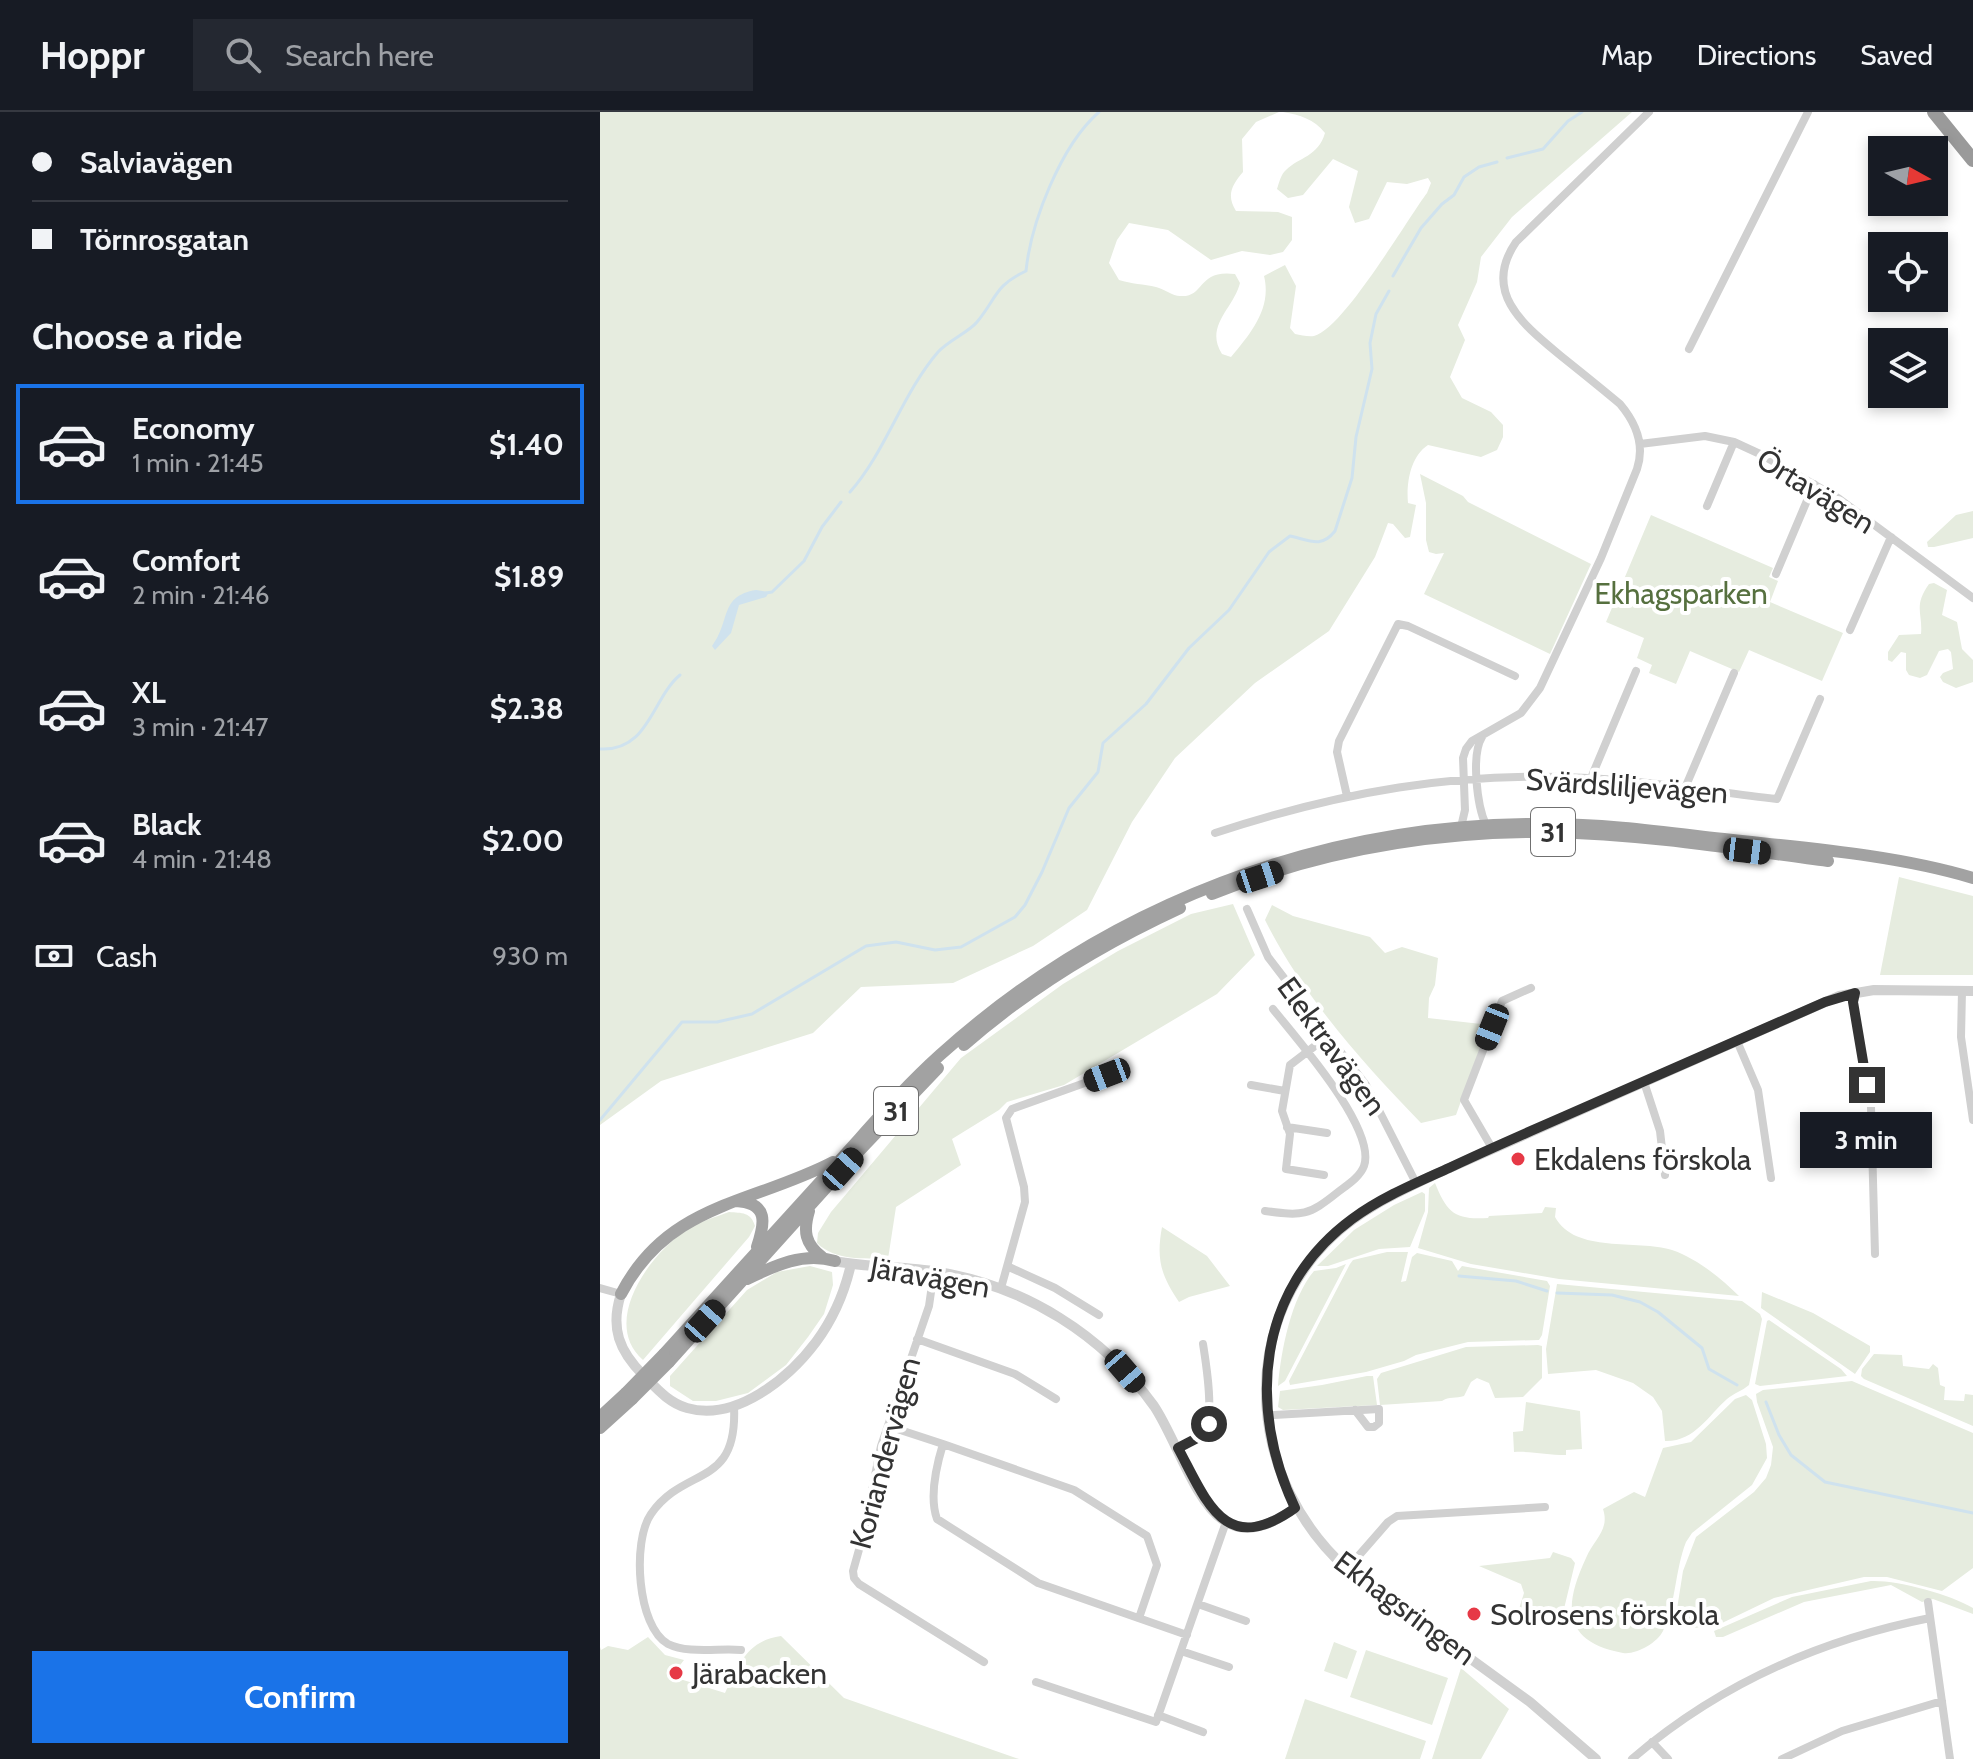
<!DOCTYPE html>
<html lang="en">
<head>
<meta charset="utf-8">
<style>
	:root { --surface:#171b24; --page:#242831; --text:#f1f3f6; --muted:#9ea1a6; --line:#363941; --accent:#1a73e8 }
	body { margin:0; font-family:Cabin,sans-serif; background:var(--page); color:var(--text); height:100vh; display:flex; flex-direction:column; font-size:30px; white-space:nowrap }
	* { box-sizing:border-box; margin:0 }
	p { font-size:26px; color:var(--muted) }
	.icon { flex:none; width:44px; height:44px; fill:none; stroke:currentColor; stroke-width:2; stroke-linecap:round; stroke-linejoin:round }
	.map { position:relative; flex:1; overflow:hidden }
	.sheet { display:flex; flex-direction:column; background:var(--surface); width:600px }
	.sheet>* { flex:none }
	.guide { display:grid; align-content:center; height:176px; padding:0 32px; background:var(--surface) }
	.needle { width:52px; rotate:98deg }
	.buttons { position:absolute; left:1268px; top:24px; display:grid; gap:16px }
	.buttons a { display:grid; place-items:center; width:80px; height:80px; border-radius:0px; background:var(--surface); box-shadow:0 4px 12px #0003; font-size:40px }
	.end { position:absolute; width:36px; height:36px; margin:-18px; border:10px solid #333; background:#fff; box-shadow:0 0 0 4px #fff }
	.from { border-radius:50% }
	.bubble { position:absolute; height:56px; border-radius:0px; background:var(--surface); box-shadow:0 4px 12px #0003; font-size:26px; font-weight:700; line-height:56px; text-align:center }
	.car { position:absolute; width:24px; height:48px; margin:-24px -12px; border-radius:10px; box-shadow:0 0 6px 2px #0007; background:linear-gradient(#222 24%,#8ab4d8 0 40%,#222 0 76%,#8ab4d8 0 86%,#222 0) }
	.guide b { display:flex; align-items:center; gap:28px; height:76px; font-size:30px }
	.guide b+b { border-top:2px solid var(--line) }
	.guide i { width:20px; height:20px; background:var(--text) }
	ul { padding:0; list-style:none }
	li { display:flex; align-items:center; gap:24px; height:120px; margin:0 16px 12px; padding:0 16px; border:4px solid transparent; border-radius:0px }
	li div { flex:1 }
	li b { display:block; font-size:30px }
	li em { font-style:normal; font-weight:700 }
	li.on { border-color:var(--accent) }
	li>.icon { width:72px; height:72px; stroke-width:1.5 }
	h2 { padding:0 32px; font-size:36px; line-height:96px }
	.pay { display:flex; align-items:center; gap:20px; height:88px; padding:0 32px; font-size:30px }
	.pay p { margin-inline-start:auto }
	.primary-button { display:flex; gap:16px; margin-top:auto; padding:16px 32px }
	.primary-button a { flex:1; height:92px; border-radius:0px; background:var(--accent); color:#fff; font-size:32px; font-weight:700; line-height:92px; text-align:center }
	header { display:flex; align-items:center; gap:48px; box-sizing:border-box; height:112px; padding:0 40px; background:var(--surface); border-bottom:2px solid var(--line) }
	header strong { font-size:38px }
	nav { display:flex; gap:44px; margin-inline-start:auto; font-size:28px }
	.search { width:560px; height:72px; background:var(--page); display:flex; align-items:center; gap:20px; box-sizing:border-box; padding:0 28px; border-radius:0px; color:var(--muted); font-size:30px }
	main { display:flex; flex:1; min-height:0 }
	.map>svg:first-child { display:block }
	.green { fill:#e6ecdf }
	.water { fill:#cfe2ee }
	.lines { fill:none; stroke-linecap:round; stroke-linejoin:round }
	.stream { stroke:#cfe2ee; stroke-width:3 }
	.minor { stroke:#d0d0d0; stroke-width:8 }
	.tertiary { stroke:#d0d0d0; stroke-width:10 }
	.trunk { stroke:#a2a2a2; stroke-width:12 }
	.motorway { stroke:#9a9a9a; stroke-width:14 }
	.trunk-bridge { stroke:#a2a2a2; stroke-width:12 }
	.route { stroke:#333; stroke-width:10 }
	.poi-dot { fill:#e63946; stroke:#fff; stroke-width:3 }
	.labels { text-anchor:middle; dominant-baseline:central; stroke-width:8; stroke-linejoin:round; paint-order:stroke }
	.shield { fill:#fff; stroke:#707070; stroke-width:2 }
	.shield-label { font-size:28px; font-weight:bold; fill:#333 }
	.street-label { font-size:30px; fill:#333; stroke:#fff }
	.park-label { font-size:30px; fill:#56703f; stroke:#fff }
	.poi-label { font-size:30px; fill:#333; stroke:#fff; text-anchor:start }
</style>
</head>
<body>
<header>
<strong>Hoppr</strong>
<div class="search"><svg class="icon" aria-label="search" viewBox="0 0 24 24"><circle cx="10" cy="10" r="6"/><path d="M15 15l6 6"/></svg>Search here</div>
<nav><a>Map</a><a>Directions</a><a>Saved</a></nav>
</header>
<main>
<section class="sheet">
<div class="guide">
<b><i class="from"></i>Salviavägen</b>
<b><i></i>Törnrosgatan</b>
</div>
<h2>Choose a ride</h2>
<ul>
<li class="on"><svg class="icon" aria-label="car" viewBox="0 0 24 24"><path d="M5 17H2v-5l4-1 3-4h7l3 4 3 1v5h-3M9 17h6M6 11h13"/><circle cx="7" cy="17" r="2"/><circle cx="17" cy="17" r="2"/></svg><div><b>Economy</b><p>1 min · 21:45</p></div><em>$1.40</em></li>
<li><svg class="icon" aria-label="car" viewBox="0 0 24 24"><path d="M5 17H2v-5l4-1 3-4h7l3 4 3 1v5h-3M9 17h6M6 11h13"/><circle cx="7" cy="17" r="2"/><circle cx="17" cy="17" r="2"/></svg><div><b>Comfort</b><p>2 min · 21:46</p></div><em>$1.89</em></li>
<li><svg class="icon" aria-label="car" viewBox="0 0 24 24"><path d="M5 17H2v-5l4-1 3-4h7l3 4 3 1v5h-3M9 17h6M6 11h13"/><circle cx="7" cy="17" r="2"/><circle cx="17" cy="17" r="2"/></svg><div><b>XL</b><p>3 min · 21:47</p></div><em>$2.38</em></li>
<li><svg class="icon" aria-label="car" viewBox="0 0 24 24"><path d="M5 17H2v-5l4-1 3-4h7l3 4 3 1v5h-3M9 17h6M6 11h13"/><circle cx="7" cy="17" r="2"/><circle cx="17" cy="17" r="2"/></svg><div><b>Black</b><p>4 min · 21:48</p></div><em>$2.00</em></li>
</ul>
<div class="pay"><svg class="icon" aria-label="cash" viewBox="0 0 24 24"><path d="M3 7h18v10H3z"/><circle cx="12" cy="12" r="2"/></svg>Cash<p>930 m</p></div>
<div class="primary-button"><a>Confirm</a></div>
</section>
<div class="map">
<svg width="1373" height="1647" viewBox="0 0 1373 1647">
	<rect width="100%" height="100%" fill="#fff"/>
	<path class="green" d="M 0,0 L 679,0 L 656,10 L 642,27 L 643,60 C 632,73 626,83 636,99 L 678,100 L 692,105 L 692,128 L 683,140 L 670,143 L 642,139 L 611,148 L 568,118 L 529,111 L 517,128 L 509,151 L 519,168 C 531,172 544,172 556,175 C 564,177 573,184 580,184 C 605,186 597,157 635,162 L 640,171 C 634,196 604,214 622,242 L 631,245 C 651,221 672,196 664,164 L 685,153 L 696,174 L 690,216 L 695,222 C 701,223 708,225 714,224 C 743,217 806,109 827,81 L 831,71 L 828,66 L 807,72 L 787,70 L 769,107 L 755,111 L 749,95 L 758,59 L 733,47 L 703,83 L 688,86 L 677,77 C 679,71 681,62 686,58 C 699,45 718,45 725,21 C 714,7 700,3 683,0 L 1032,0 L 912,105 L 881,145 L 877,170 L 858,213 L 865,228 L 850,265 L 862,286 L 891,300 L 903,313 L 903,325 L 897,338 L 881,345 L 828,333 C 811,344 806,370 808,391 L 816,393 L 810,425 L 805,426 L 793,412 L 788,411 L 775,445 L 729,519 L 655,571 L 575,646 L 532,710 L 487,798 L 433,834 L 353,871 L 261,875 L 213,921 L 61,969 L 0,1013 Z
		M 820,362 L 863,384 L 868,390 L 991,452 L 950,542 L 824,482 L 844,441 L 836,442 L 829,440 L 826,428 L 826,391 Z
		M 1373,399 L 1373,426 L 1334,435 L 1328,435 L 1327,430 L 1356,403 Z
		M 1051,403 L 1173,456 L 1169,465 L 1178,469 L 1170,490 L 1243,521 L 1222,569 L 1149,538 L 1139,560 L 1090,539 L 1076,572 L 1049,561 L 1052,553 L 1037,546 L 1044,526 L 1006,510 Z
		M 1334,471 L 1347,478 L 1342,503 L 1357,510 L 1362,537 L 1373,548 L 1373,570 L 1356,576 L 1343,570 L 1340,565 L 1343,561 L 1353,557 L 1351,540 L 1348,537 L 1339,539 L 1327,563 L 1320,566 L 1309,563 L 1306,558 L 1306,541 L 1301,540 L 1292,550 L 1288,548 L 1288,540 L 1299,523 L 1321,522 C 1323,502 1313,494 1329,472 Z
		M 1299,765 L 1373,784 L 1373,863 L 1280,863 Z
		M 633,792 L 655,843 L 617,882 L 464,973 L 407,990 L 399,998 L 352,1027 L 361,1053 L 296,1095 L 288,1147 C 264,1146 235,1149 217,1131 L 218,1121 L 231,1100 L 361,946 L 463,872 L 518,839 L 591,802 Z
		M 672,793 L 693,804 L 770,825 L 785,841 L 802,835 L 838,846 L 835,873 L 829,886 L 828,906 L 881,912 L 885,922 L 856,1003 L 821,1011 C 761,949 703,884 665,808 Z
		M 835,1071 C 847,1101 855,1108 888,1106 L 889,1104 L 942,1101 L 945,1095 L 956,1096 L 955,1105 C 975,1142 1037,1127 1072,1138 C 1096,1146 1121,1166 1139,1184 L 959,1167 L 871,1152 L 818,1136 L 828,1100 L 829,1076 Z
		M 822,1080 L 825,1082 L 825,1099 L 810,1135 L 779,1137 L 728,1154 L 717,1154 L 754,1118 L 794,1093 Z
		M 129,1100 C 142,1101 151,1100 155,1114 L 149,1125 L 43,1248 C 0,1210 50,1141 88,1117 C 100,1109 116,1105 129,1100 Z
		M 562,1115 L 607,1144 L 630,1174 L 589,1185 L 579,1190 C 561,1163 556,1148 562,1115 Z
		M 787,1140 L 808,1140 L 801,1170 L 806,1169 L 812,1145 L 817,1141 L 852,1149 L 858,1159 L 862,1154 L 947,1169 L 950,1174 L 942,1223 L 939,1228 L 868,1230 L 816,1243 L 804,1249 L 766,1260 L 690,1273 L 689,1269 L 750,1152 L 753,1148 Z
		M 746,1152 L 685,1269 L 678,1274 C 681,1239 691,1186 714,1159 L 736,1156 Z
		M 210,1154 L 232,1160 L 233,1173 L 229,1186 L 224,1202 L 208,1225 L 186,1253 L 148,1281 L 116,1289 L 93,1289 L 70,1274 L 70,1264 L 147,1178 L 177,1160 Z
		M 957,1172 L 1142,1189 L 1160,1202 L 1162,1207 L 1149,1273 C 1142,1279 1134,1281 1127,1287 C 1108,1304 1094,1330 1065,1329 L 1062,1299 L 1053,1285 L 1033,1271 L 996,1258 L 948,1262 L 946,1237 Z
		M 1162,1180 L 1213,1201 L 1270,1234 L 1270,1240 L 1255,1262 L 1161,1196 Z
		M 1169,1208 L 1241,1257 L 1247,1264 L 1160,1274 L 1155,1272 L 1167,1209 Z
		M 938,1233 L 942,1234 L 942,1266 L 923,1285 L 895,1286 L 889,1271 L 877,1266 L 871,1270 L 864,1284 C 856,1287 849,1284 842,1289 L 780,1293 L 777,1267 L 781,1261 L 866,1235 Z
		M 1274,1242 L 1302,1243 L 1303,1254 L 1329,1257 L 1333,1252 L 1338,1256 L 1340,1273 L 1345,1275 L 1344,1288 L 1364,1289 L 1365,1282 L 1373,1283 L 1373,1314 L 1264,1267 L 1261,1264 L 1262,1257 Z
		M 767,1264 L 773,1264 L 777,1293 L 683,1298 L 678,1295 L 680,1279 L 722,1273 Z
		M 1252,1269 L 1373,1321 L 1373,1456 L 1342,1479 L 1287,1465 L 1264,1465 L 1174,1486 L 1122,1511 L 1095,1516 L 1074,1516 L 1083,1459 L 1096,1425 L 1154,1380 L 1166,1366 L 1171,1353 L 1173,1335 L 1157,1290 L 1156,1282 L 1163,1278 Z
		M 1146,1283 L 1152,1288 L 1166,1332 L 1167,1346 L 1152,1373 L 1092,1421 L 1086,1430 C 1075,1458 1076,1491 1063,1519 C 1057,1531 1036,1543 1023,1541 C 963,1530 963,1495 986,1446 C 994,1427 1010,1418 1003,1397 L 1034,1380 L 1045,1385 L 1063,1336 L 1091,1330 L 1135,1287 Z
		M 926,1290 L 980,1299 L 982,1337 L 966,1338 L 966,1343 C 947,1343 933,1339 914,1340 L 913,1320 L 923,1319 Z
		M 953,1440 L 971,1446 L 975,1451 L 963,1501 L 928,1504 L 919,1497 L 924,1481 L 921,1472 L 879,1454 L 950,1446 Z
		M 1271,1469 C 1298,1468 1349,1482 1373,1496 L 1373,1502 L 1333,1487 L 1322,1490 L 1291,1473 L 1204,1490 L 1123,1525 L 1116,1525 L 1114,1519 L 1192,1485 Z
		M 181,1524 L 244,1586 L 419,1647 L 0,1647 L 0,1535 L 1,1538 L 8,1534 L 28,1538 L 48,1525 L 65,1543 L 84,1548 L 74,1561 L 80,1567 L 125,1581 C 139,1553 146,1529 181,1524 Z
		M 734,1530 L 757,1539 L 747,1567 L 724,1559 Z
		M 766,1538 L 848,1566 L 832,1613 L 750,1585 Z
		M 861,1556 L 909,1597 L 881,1647 L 832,1647 Z
		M 705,1587 L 826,1629 L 820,1647 L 685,1647 Z"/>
	<path class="water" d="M 156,478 L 169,480 L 166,485 L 139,493 L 131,521 L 115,538 L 112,534 C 131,509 119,484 156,478 Z"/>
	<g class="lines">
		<path class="stream" d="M 907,46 L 943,37 L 968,9 L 982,0
			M 793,164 L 821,116 L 842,92 L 854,83 L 864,65 L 879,55 L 897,50
			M 250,380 C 286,339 302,282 338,240 C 349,228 369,220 377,210 C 397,186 394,174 426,159 C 431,110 461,33 499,0
			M 166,481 L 172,480 L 204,449 L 222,415 L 241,390
			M 0,637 C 49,640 52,586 80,563
			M 0,1008 L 82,910 L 117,910 L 152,902 L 266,834 L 296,830 L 335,838 L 361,835 L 415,805 L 425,793 L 442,760 L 469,696 L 498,660 L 503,631 L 546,592 L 589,536 L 629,498 L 669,440 L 690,424 C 709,428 721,437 735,419 L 752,366 L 756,325 L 772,257 L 770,231 L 776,202 L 789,179
			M 859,1164 L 916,1169 L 947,1179
			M 957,1181 L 1012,1183 L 1040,1190 L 1058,1200 L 1102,1236 L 1109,1257 L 1137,1273
			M 1166,1290 L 1179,1323 L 1191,1343 L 1225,1370 L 1373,1401"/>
		<path class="minor" d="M 1089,237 L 1208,0
			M 1040,332 L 1105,324 L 1134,330 L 1160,342 L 1238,386 L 1373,486
			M 1107,394 L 1134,330
			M 1176,462 L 1214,372
			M 1250,518 L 1291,425
			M 882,625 C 871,643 877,694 886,713
			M 991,666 L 1036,559
			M 1085,676 L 1134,561
			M 747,684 L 737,640 L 739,629 L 798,512 L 808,514 L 915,564
			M 861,715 L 865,698 L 863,646 L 866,637 L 872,629 L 921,601 L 940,576 L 1001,446 L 1037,357 C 1045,333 1036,311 1020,292 C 1001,276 981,260 961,244 C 925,214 881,181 916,130 L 1049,0
			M 615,721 C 740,680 856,659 988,666 C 1051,669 1114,680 1177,687 L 1220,587
			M 647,797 L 668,845 L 766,973 L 816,1071
			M 1362,879 L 1361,925 L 1373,1008
			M 1255,881 L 1253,890 L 1271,995 L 1275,1142
			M 1137,929 L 1158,978 L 1171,1066
			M 1044,970 L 1060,1019 L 1065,1063
			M 651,973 L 685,979
			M 687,1015 L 727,1021
			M 892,1036 L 864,988 L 902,889 L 931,876
			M 724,1063 L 686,1057 L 690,1022 L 682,999 L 690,953 L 728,924
			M 665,1099 C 703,1104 708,1104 738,1080 C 747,1073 760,1065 764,1054 C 777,1017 696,926 673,897
			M 409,1155 L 455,1176 L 499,1203
			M 334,1159 L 329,1194 L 281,1334 L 262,1427 L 253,1459 L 254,1466 L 259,1472 L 384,1550
			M 0,1176 L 21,1182
			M 401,1176 L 425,1090 L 424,1075 L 406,1006 L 412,997 L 507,963
			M 317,1227 L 415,1262 L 456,1287
			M 134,1294 C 138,1377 85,1353 51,1402 C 32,1429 37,1515 68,1532 C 88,1542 119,1536 141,1538
			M 667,1304 L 674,1303 L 779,1297 L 779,1311 L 774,1315 L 768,1315 L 755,1298
			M 288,1314 L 343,1332
			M 578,1336 C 586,1332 599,1327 604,1320 C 615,1305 606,1251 603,1232
			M 747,1457 L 788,1410 L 797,1404 L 945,1395
			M 1328,1490 L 1350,1647
			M 598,1492 L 646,1509
			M 539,1506 L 557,1453 L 547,1424 L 474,1378 L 343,1332 C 336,1355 329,1385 337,1407 L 438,1471 L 587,1523
			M 581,1539 L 629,1555
			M 436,1570 L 556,1610 L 626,1410
			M 558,1603 L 603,1620
			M 1052,1630 L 1068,1647
			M 1032,1647 C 1118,1573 1219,1528 1330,1506
			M 1182,1647 L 1242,1619 L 1342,1589"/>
		<path class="tertiary" d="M 235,1149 C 269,1156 304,1154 338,1160 C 425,1174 503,1223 554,1294 C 575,1325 594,1388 623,1408 C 647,1425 674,1411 695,1396
			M 21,1182 C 10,1216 19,1239 44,1264 C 57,1277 69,1291 87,1296 C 136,1310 189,1266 216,1230 C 233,1207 245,1179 251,1152
			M 996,1647 L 930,1590 L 747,1457 C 650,1370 634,1219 732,1125 C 762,1096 799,1080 836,1062 L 1239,884 L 1274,878 L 1373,879"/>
		<path class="trunk" d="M 612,782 C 719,739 835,719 950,720 C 1043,722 1136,737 1228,749
			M 364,933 C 429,876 502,832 580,796
			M 257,1041 L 338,956
			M 136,1089 C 169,1091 165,1111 157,1135
			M 209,1099 C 203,1119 205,1132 222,1145
			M 147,1167 C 176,1153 203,1140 235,1149
			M 21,1182 C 68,1091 152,1092 233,1050
			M 64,1242 C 120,1181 175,1119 231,1058 C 267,1019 301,978 340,943 C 506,793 723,710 947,712 C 997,712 1047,718 1097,724 C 1187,735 1286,740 1373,766
			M 69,1250 L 242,1058
			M 0,1305 L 26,1281
			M 0,1316 L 32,1287"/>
		<path class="motorway" d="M 1334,0 L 1373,48"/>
		<path class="trunk-bridge" d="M 26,1281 L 64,1242
			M 32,1287 L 69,1250"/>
	</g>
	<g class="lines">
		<path class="route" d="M 609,1312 L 603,1323 L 578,1336 C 607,1390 625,1446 695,1396 C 647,1295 657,1177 752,1107 C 782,1085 816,1071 849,1056 C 887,1038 926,1021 965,1004 C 1052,966 1139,928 1225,890 L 1255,881 L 1253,890 L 1267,973"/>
	</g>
	<g class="poi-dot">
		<circle cx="918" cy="1047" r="8"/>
		<circle cx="874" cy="1502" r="8"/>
		<circle cx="76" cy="1561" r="8"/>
	</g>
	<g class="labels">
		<g class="shield">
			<rect x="931" y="696" width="44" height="48" rx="6"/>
			<rect x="274" y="975" width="44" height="48" rx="6"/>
		</g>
		<g class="shield-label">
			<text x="953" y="720">31</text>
			<text x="296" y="999">31</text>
		</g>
		<g class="street-label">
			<text transform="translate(1216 379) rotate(32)">Örtavägen</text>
			<text transform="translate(1027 674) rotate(4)">Svärdsliljevägen</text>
			<text transform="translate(732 934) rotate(54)">Elektravägen</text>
			<text transform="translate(330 1165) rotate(10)">Järavägen</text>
			<text transform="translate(285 1341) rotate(-75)">Koriandervägen</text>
			<text transform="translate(805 1496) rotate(37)">Ekhagsringen</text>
		</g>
		<g class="park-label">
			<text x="1081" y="481">Ekhagsparken</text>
		</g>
		<g class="poi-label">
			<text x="934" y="1047">Ekdalens förskola</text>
			<text x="890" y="1502">Solrosens förskola</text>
			<text x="92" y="1561">Järabacken</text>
		</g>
	</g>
</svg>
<div class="buttons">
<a><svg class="needle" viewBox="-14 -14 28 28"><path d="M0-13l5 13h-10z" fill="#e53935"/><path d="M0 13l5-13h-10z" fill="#9ea1a6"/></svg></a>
<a><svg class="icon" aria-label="locate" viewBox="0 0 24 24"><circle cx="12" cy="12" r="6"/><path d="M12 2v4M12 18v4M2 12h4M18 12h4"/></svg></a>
<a><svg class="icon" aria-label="layers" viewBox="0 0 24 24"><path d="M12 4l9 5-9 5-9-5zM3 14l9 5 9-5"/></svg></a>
</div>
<i class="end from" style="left:609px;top:1312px"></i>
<i class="end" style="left:1267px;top:973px"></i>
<div class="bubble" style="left:1200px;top:1000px;width:132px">3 min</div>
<i class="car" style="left:1147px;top:739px;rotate:97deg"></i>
<i class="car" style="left:660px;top:765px;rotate:72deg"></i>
<i class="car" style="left:892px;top:915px;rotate:202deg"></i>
<i class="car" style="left:507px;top:963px;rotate:249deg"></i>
<i class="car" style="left:243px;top:1057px;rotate:42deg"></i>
<i class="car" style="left:105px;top:1209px;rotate:42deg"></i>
<i class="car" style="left:525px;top:1259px;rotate:139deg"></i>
</div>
</main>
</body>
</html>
